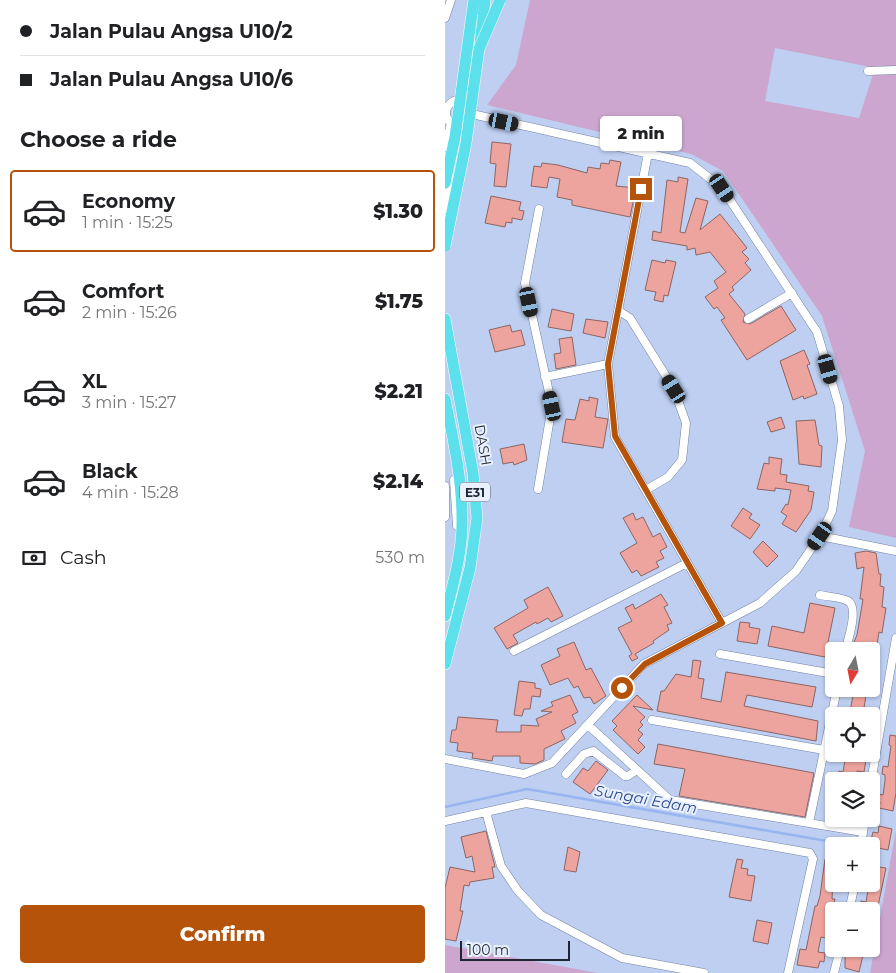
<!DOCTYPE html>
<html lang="en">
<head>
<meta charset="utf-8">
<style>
	:root { --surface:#fff; --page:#f2f2f2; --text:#202124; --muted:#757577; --line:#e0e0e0; --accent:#b45309 }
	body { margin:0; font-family:Montserrat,sans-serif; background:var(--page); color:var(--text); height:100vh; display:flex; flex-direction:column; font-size:19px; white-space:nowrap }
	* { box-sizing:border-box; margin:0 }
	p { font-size:16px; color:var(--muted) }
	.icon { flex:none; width:28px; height:28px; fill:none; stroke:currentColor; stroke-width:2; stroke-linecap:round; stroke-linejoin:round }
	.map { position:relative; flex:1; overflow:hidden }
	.panel { display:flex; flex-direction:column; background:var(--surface); width:445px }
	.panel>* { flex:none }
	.banner { display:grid; align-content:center; height:110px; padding:0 20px; background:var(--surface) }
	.needle { width:32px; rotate:190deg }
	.controls { position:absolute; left:380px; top:642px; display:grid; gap:10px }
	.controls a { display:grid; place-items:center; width:55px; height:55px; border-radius:5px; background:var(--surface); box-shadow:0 1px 4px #0004; font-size:25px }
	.scale { position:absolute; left:15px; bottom:12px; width:110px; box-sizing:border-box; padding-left:5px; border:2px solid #1f2633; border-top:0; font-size:14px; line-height:18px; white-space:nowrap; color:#1f2633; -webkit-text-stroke:4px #e9f0fe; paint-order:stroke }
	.end { position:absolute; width:22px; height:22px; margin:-11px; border:6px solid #b45309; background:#fff; box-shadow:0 0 0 2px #fff }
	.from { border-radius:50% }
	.bubble { position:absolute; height:35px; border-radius:5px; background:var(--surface); box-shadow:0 1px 4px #0004; font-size:16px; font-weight:800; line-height:35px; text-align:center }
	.car { position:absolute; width:15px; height:30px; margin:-15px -8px; border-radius:6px; box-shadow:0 0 4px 1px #0007; background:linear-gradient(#222 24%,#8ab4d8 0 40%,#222 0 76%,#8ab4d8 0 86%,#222 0) }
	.banner b { display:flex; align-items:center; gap:18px; height:48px; font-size:19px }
	.banner b+b { border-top:1px solid var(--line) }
	.banner i { width:12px; height:12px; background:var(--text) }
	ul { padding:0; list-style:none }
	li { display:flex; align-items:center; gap:15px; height:82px; margin:0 10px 8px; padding:0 10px; border:2px solid transparent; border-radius:5px }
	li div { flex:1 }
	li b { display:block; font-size:19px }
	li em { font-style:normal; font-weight:800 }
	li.on { border-color:var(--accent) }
	li>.icon { width:45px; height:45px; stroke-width:1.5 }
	h2 { padding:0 20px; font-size:22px; line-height:60px }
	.pay { display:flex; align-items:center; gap:12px; height:55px; padding:0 20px; font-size:19px }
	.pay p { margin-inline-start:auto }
	.action { display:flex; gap:10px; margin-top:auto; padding:10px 20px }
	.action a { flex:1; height:58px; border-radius:5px; background:var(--accent); color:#fff; font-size:20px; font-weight:800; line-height:58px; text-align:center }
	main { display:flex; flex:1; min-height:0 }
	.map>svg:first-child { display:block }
	.green { fill:#cca6cf; fill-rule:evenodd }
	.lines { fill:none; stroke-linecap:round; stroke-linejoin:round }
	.stream { stroke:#98b5ef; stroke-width:2.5 }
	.building { fill:#eea49e; stroke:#8c6562 }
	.minor-casing { stroke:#7383a2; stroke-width:9 }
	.highway-casing { stroke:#fff; stroke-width:12 }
	.minor { stroke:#fff; stroke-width:8 }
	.highway { stroke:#5ce0ec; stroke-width:11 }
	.highway-bridge-casing { stroke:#fff; stroke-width:12; stroke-linecap:butt }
	.highway-bridge { stroke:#5ce0ec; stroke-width:11 }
	.route { stroke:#b45309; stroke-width:6 }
	.labels { text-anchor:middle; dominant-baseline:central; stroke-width:4; stroke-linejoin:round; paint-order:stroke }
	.shield { fill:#e9f0fe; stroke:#5c6370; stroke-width:1 }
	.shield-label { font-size:12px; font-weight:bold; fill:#1f2633 }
	.street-label { font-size:14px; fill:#1f2633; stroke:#e9f0fe }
	.water-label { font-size:15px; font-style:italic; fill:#2c4a8f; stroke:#e9f0fe }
</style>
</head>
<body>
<main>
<section class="panel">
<div class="banner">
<b><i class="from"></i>Jalan Pulau Angsa U10/2</b>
<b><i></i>Jalan Pulau Angsa U10/6</b>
</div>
<h2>Choose a ride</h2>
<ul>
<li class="on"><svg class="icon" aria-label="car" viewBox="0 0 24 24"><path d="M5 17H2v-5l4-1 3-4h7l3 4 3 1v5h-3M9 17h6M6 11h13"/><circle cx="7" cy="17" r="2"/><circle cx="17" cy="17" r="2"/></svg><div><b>Economy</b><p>1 min · 15:25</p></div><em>$1.30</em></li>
<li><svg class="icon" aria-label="car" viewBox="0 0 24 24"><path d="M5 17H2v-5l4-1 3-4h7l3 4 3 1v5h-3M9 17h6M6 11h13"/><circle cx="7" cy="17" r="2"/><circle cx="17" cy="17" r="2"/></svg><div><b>Comfort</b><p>2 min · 15:26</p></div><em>$1.75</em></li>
<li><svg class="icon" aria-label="car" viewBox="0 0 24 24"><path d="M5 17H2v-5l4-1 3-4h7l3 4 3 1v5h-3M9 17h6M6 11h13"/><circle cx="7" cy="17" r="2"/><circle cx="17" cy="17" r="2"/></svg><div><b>XL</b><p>3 min · 15:27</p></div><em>$2.21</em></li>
<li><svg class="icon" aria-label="car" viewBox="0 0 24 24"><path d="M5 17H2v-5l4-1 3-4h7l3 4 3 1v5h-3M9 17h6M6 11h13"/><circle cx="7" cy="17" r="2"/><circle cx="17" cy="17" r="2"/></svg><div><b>Black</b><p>4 min · 15:28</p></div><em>$2.14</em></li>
</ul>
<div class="pay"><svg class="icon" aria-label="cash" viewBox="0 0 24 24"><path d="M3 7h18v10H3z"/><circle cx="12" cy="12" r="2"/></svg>Cash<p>530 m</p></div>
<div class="action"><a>Confirm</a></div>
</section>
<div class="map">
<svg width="451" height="973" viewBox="0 0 451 973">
	<rect width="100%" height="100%" fill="#becff2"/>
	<path class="green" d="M 85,0 L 451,0 L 451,538 L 404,527 L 420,451 L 377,316 L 278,171 L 246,154 L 42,105 L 71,65 ZM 330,48 L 430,68 L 414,118 L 320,101 Z
		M 451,830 L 451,973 L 425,973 Z
		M 0,945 L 153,973 L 0,973 Z"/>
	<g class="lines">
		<path class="stream" d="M 0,807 L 82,789 L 399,844"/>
	</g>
	<path class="building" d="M 47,142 L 66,144 L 61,187 L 49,186 L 51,164 L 45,163 Z
		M 165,160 L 176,162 L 171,186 L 191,188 L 185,217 L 127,205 L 127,200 L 112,197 L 115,179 L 104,177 L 102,188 L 86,186 L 89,166 L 96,167 L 97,163 L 113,165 L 142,173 L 143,167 L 155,169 L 156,163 L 164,164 Z
		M 233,177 L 243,179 L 235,232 L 240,233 L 251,198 L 263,201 L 255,230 L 275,214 L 302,248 L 297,252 L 304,259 L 300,263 L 306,270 L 287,287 L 289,290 L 284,294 L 300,314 L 298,322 L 305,324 L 336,306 L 351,330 L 302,360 L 276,320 L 280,318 L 272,307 L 269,309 L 260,297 L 273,288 L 269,281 L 281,272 L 265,252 L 251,255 L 250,248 L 242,250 L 242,246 L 207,240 L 208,231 L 216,233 L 222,180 L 233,182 Z
		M 46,196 L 76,202 L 74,210 L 79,211 L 77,220 L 67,218 L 67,223 L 61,222 L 60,227 L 40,223 Z
		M 207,260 L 220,263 L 221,260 L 231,262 L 223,296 L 219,295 L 218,302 L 209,300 L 211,292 L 200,290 Z
		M 107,309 L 129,314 L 126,331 L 103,327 Z
		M 141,319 L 163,322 L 160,338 L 138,333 Z
		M 65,325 L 67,332 L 76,330 L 80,345 L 50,352 L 44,330 Z
		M 127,337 L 131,365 L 111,369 L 109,354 L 116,353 L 114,339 Z
		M 359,350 L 365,364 L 362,365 L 372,394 L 359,399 L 358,396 L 348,400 L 335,361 Z
		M 144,397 L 153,399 L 150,417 L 163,419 L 158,448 L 117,442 L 121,419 L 130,420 L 135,399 L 144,401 Z
		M 336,417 L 340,428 L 326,432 L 322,422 Z
		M 370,420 L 374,445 L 377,446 L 376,467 L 354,464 L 351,421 Z
		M 79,444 L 82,460 L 69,465 L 68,462 L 58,464 L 55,449 Z
		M 324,457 L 337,459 L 335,474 L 342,475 L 341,482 L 364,486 L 363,491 L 369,492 L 366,510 L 351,532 L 337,524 L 342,516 L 336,512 L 341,504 L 343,505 L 346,490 L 330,488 L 330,491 L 312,489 L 319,463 L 324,464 Z
		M 298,508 L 307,514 L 304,518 L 315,525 L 305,539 L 286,526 Z
		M 188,513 L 191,520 L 198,517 L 208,537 L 215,533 L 222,547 L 215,551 L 219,558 L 211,562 L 214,567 L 196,576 L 192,570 L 187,573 L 175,553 L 192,543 L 178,518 Z
		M 318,541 L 333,556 L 322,567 L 308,552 Z
		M 421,551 L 431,553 L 434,574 L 436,574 L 435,586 L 439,587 L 437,607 L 441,608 L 437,633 L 434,632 L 431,651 L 411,651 L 412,648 L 407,647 L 412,635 L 418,599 L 415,599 L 419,567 L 412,569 L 410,553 Z
		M 103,587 L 118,616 L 106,622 L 103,618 L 92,624 L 91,622 L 68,635 L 73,643 L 62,649 L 49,628 L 83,608 L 79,600 Z
		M 216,594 L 223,605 L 219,607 L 227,623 L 222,625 L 224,630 L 208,641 L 209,643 L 190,654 L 193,658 L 187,661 L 184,656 L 187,654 L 173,628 L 187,621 L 180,608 L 188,604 L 190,609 Z
		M 365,603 L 390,608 L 380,657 L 323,646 L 327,626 L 359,633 Z
		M 295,622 L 305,623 L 304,627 L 315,629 L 312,644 L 292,641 Z
		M 129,642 L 141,670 L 146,668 L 161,696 L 149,704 L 145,697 L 139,698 L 133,686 L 129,688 L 123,678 L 105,685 L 96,665 L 115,656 L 112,649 Z
		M 248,660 L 256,661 L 253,678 L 259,679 L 256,698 L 276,702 L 281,672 L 371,687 L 367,707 L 302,695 L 299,706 L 373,721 L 371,741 L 212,711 L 216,691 L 219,691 L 231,674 L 246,677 Z
		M 74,681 L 90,683 L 90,688 L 96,689 L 95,697 L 87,696 L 85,709 L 79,709 L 77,716 L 69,715 Z
		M 409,689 L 422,689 L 418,714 L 405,712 Z
		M 125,695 L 133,712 L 127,715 L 131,723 L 116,731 L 120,739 L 99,749 L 99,760 L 90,764 L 75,763 L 75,756 L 48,756 L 47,761 L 27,758 L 28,753 L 12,751 L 13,743 L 5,742 L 7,730 L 11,730 L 13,717 L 53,720 L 51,732 L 76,732 L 76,725 L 94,726 L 91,719 L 107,712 L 96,711 L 108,706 L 106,702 Z
		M 192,695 L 208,710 L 188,706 L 200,717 L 195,722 L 198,725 L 193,730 L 198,734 L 193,740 L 200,747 L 193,754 L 168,730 L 172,726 L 167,721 Z
		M 445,735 L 451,736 L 451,793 L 448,811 L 434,808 L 435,802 L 431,802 L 433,794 L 438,795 L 440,781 L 440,775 L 437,774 L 438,766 L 443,767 L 446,746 L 444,745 Z
		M 213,744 L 369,773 L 360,817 L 234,796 L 240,769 L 209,764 Z
		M 401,754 L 422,754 L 419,772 L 412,771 L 411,781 L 393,781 L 394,771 L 398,772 Z
		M 151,761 L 163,770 L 145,794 L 128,782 L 138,768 L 143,771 Z
		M 434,826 L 447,829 L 443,850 L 429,847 L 430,841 L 426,840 L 428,832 L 433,833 Z
		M 41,831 L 50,867 L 47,867 L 49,878 L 25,882 L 24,886 L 19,885 L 15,911 L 18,911 L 11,941 L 0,939 L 0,888 L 5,867 L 30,872 L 27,856 L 21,858 L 16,837 Z
		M 123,847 L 135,852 L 131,872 L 119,870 Z
		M 292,859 L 298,860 L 296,868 L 303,869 L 302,875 L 310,876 L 306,901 L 284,897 Z
		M 380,859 L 389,861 L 387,899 L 390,899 L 389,903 L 393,904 L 389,915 L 385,915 L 381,938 L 376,937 L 373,952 L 380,953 L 379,962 L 375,961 L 373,968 L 352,965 L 355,949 L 361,950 L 370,906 L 372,906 L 375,896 Z
		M 428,866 L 441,868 L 429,925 L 426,925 L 426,911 L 414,909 L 416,901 L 421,902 L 424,884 L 426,884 Z
		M 312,920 L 327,923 L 323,944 L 308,941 Z
		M 407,949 L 419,951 L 414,972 L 400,968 L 400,953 L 405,955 Z"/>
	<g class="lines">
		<defs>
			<path id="minor" d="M 0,18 L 6,0
				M 423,71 L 451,70
				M1 113a13 13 0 1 1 26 0a13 13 0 1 1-26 0Z
				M 14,145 L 18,125
				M 0,147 L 6,123
				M 203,153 L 163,364 L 170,437 L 277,623
				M 0,209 L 7,176
				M 174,311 L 185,318 L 229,389 L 241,423 L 237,460 L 223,477 L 201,490
				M 303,319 L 347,293
				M 100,377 L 163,364
				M 9,480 L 12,526
				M 0,486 L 0,517
				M 93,489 L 107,406 L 80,283 L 94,209
				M 375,536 L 451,551
				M 375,595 C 383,597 396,597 403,601 C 414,607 403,641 400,651
				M 69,651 L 242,563
				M 275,654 L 389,674
				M 207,720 L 379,750
				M 143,725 L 225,800 L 418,832
				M 0,759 L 79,774 L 107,763 L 199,664 L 315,603 L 351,571 L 375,536 L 387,511 L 397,440 L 394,406 L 372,332 L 277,188 L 245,163 L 27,114
				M 121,774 L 139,754 L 148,751 L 180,776 L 183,776 L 192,770
				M 426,782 L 451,638
				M 41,812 L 56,866 L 73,891 L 96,915 L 177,958 L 259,973
				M 0,821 L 81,803 L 365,853 L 368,859 L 343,973
				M 364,823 L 392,689
				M 416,846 L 420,819
				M 404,911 L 410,884
				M 389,973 L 395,949"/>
			<path id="highway" d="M 27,14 L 29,0
				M 35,43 L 40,0
				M 0,319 L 28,473 L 32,518 L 25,568 L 0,664
				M 0,399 C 8,438 17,478 17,518 C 18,551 8,584 0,616"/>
		</defs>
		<use href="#minor" class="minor-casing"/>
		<use href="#highway" class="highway-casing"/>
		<use href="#minor" class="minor"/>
		<use href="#highway" class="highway"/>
		<defs>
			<path id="highway-bridge" d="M 0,183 L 10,137 L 27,14
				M 0,246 L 21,143 L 34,49 L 55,0"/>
		</defs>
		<use href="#highway-bridge" class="highway-bridge-casing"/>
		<use href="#highway-bridge" class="highway-bridge"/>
	</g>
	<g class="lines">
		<path class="route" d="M 177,688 L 200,664 L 277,623 L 170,436 L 163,364 L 196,189"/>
	</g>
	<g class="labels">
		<rect class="shield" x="15" y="482.5" width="30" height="19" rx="4"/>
		<g class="shield-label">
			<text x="30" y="492">E31</text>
		</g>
		<g class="street-label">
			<text transform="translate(38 445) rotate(80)">DASH</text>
		</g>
		<g class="water-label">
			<text transform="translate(201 799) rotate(10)">Sungai Edam</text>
		</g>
	</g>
</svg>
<div class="controls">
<a><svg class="needle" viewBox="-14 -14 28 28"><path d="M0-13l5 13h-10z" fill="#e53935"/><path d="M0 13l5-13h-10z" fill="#757577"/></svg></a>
<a><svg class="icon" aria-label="locate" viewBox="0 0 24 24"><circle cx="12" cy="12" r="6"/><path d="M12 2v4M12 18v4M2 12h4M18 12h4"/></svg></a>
<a><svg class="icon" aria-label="layers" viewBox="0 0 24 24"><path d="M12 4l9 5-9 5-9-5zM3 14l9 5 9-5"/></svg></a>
<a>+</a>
<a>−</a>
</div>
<div class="scale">100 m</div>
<i class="end from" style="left:177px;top:688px"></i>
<i class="end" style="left:196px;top:189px"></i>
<div class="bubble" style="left:155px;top:116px;width:82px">2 min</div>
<i class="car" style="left:59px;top:122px;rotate:102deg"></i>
<i class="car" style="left:277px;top:188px;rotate:146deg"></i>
<i class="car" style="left:84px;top:302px;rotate:168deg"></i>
<i class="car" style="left:383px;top:369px;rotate:164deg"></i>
<i class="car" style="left:229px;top:389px;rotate:328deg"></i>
<i class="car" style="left:107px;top:406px;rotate:348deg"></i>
<i class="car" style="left:375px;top:536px;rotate:215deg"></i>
</div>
</main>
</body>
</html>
